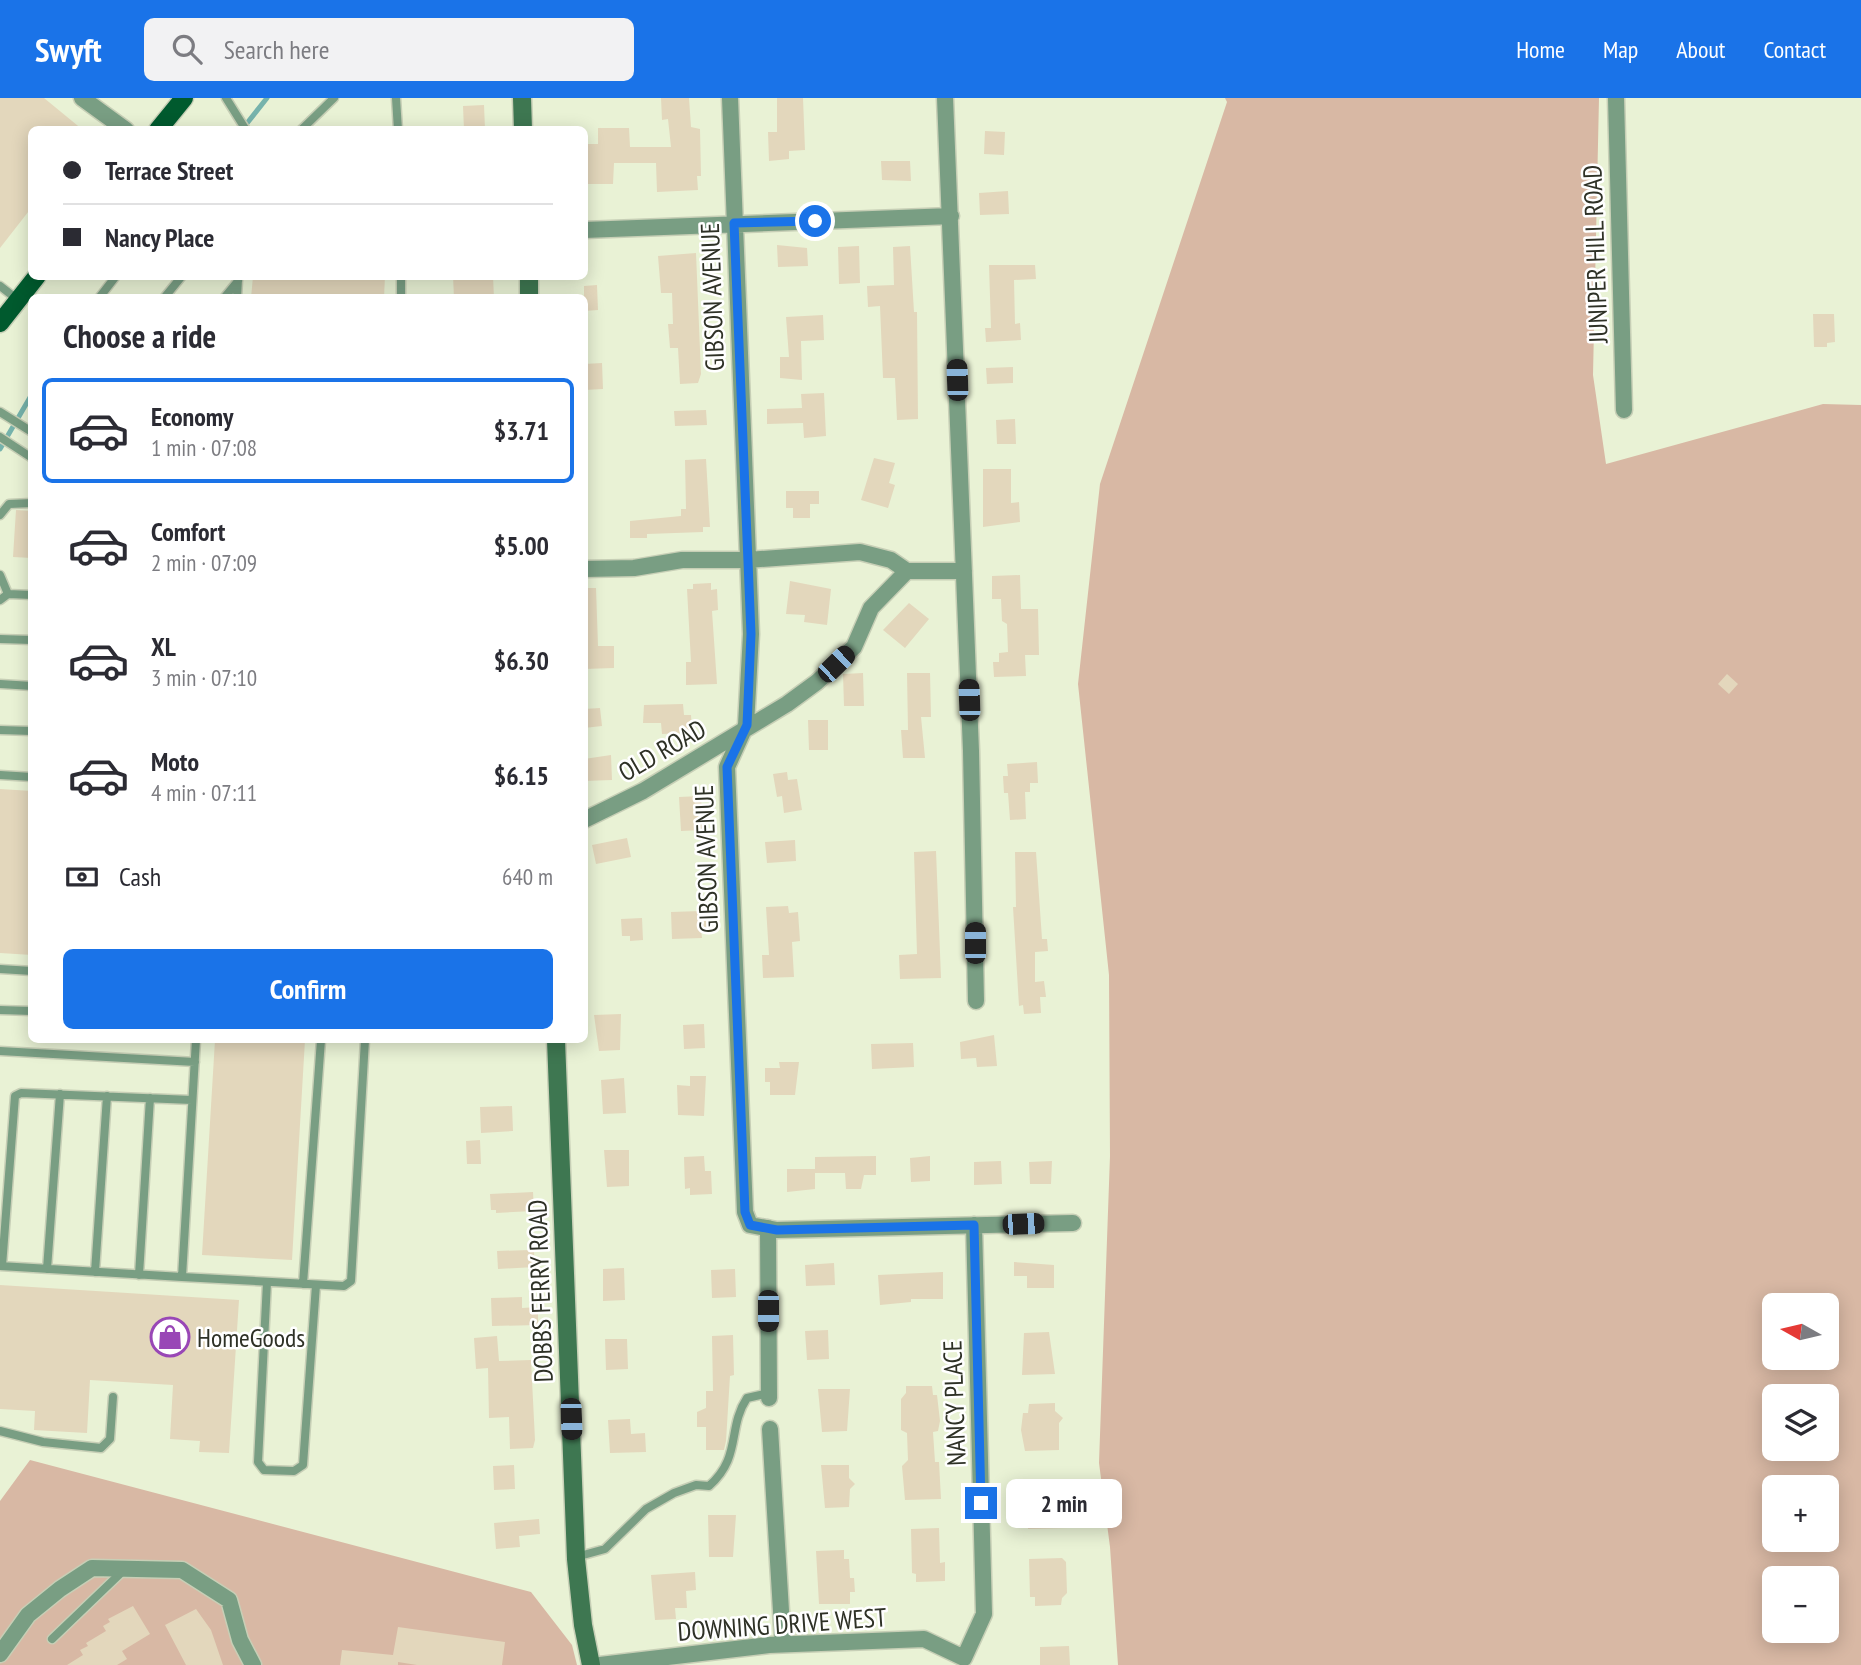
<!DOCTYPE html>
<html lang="en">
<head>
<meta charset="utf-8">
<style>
	:root { --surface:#fff; --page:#f2f2f3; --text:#2b2b33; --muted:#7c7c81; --line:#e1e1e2; --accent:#1a73e8 }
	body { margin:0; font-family:"PT Sans Narrow",sans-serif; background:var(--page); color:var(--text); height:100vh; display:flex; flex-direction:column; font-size:26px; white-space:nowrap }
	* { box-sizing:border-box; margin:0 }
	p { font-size:23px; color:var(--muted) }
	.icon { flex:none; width:38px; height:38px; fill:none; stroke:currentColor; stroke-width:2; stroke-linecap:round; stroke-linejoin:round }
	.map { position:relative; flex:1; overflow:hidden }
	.drawer { position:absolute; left:28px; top:196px; width:560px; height:749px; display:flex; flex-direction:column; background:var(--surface); border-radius:10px; box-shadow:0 4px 18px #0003 }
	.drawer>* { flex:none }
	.hud { position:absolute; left:28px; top:28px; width:560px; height:154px; border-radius:10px; box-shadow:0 4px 18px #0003; display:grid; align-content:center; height:154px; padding:0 35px; background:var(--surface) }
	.needle { width:46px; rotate:278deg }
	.buttons { position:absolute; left:1762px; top:1195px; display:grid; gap:14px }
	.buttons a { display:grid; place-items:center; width:77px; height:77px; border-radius:10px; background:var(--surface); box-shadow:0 4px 18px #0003; font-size:35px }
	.end { position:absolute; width:32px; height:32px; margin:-16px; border:9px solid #1a73e8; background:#fff; box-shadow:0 0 0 4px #fff }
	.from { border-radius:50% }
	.bubble { position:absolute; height:49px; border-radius:10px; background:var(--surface); box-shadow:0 4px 18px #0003; font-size:23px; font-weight:700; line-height:49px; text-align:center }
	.car { position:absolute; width:21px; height:42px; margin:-21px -10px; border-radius:9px; box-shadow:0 0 5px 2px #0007; background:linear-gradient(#222 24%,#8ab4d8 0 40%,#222 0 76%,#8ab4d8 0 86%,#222 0) }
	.hud b { display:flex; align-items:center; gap:24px; height:66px; font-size:26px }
	.hud b+b { border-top:2px solid var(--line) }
	.hud i { width:18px; height:18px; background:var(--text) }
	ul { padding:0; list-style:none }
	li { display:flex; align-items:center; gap:21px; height:105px; margin:0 14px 10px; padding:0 21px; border:4px solid transparent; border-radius:10px }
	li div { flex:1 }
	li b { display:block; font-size:26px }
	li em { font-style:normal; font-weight:700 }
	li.on { border-color:var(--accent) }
	li>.icon { width:63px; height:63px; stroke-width:1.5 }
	h2 { padding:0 35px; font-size:32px; line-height:84px }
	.pay { display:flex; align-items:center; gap:18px; height:77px; padding:0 35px; font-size:26px }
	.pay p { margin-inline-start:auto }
	.primary-button { display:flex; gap:14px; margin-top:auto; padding:14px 35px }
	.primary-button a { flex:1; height:80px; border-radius:10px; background:var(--accent); color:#fff; font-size:28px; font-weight:700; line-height:80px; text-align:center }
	header { display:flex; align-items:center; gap:42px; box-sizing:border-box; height:98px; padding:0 35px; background:var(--accent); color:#fff }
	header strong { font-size:33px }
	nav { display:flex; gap:38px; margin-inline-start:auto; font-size:24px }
	.search { width:490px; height:63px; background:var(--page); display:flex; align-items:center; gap:18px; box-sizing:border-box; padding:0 24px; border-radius:10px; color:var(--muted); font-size:26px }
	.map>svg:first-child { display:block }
	.green { fill:#d8b8a4; fill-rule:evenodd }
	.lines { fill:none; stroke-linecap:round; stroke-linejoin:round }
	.stream { stroke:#76b3ac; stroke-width:5 }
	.building { fill:#e3d7bc }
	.service-casing { stroke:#c7cfb6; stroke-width:11 }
	.minor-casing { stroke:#c7cfb6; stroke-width:19 }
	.secondary-casing { stroke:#c7cfb6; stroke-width:21 }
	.primary-casing { stroke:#c7cfb6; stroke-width:21 }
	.service { stroke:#799e83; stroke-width:8 }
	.minor { stroke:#799e83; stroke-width:16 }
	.secondary { stroke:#3e7751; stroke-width:18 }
	.primary { stroke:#005a2e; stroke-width:18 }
	.route { stroke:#1a73e8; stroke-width:9 }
	.labels { text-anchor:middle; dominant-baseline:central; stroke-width:5; stroke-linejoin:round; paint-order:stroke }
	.street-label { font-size:26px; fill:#2e3126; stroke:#fff }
	.poi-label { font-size:26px; fill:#2e3126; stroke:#fff; text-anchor:start }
</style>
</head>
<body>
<header>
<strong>Swyft</strong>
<div class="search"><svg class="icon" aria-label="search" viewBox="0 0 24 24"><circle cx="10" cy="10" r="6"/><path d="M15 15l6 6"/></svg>Search here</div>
<nav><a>Home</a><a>Map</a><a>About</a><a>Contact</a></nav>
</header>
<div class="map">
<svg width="1861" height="1567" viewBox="0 0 1861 1567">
	<rect width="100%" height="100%" fill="#e9f2d5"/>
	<path class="green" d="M 1225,0 L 1599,0 L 1593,277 L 1606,366 L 1823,306 L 1861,307 L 1861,1567 L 1118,1567 L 1110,1449 L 1099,1365 L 1110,1058 L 1109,877 L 1078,586 L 1100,386 L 1227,4 ZM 1774,1208 L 1827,1208 L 1827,1260 L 1774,1260 ZM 1774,1298 L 1827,1298 L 1827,1351 L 1774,1351 ZM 1774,1390 L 1827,1390 L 1827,1442 L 1774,1442 ZM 1774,1480 L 1827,1480 L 1827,1533 L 1774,1533 Z
		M 30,1362 L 531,1494 L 572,1547 L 577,1567 L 0,1567 L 0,1403 Z"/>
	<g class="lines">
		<path class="stream" d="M 244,29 L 267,0
			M 0,351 L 32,296"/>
	</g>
	<path class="building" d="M 0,0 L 44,0 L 83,32 L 32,32 L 32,109 L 0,150 Z
		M 661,0 L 689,0 L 691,29 L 700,31 L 701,78 L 697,78 L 698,92 L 657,94 L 656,65 L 614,65 L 613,86 L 584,86 L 584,46 L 598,46 L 598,30 L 629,30 L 630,49 L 671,49 L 668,21 L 662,22 Z
		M 777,0 L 803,0 L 805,52 L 789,53 L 789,61 L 769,63 L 768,34 L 777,34 Z
		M 484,7 L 485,31 L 464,32 L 463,8 Z
		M 985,33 L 1005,34 L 1004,57 L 984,56 Z
		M 881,63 L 910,63 L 911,83 L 882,82 Z
		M 1008,93 L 1009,116 L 980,117 L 979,95 Z
		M 777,147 L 807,150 L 808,168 L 778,169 Z
		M 859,148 L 860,185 L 839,186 L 838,149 Z
		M 910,148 L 914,214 L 917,214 L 918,321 L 897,322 L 895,280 L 883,280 L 880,208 L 868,209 L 867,188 L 894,187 L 893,149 Z
		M 696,155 L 701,276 L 698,285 L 680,286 L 678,250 L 670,250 L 668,226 L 673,226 L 672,195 L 661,195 L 658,158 Z
		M 989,167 L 1035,167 L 1036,181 L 1014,182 L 1015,226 L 1020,225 L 1021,242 L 986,244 L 985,230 L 991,230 Z
		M 253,178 L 385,178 L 384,200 L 251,200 Z
		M 453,178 L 493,178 L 494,200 L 454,200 Z
		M 597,187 L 598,212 L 584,213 L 584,188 Z
		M 1813,216 L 1834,216 L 1835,244 L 1827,245 L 1827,249 L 1814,249 Z
		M 823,217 L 824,242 L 801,243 L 802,282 L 780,280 L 780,259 L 789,259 L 786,219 Z
		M 602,265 L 603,291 L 584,292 L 584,266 Z
		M 1013,269 L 1013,285 L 987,286 L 986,270 Z
		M 824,295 L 826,338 L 804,340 L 803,325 L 767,326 L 767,311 L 802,310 L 801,296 Z
		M 706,312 L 707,327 L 675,328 L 674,313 Z
		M 1015,321 L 1016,346 L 997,346 L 996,322 Z
		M 874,360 L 895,365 L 889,385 L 895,387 L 888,410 L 861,402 Z
		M 706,361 L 710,429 L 703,429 L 703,434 L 647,436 L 647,440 L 630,440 L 630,423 L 681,418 L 681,411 L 686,411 L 685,362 Z
		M 983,371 L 1011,371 L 1011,405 L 1019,404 L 1020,424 L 983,429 Z
		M 786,393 L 819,393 L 819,406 L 810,406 L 810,420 L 793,420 L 793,410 L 786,410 Z
		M 16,412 L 32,413 L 32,460 L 13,459 Z
		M 1020,477 L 1021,511 L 1038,511 L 1039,557 L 1025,557 L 1026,578 L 994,579 L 993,564 L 999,564 L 999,555 L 1008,554 L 1007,526 L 1002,523 L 1001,501 L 992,501 L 992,478 Z
		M 790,483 L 831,491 L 827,527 L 804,524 L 805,517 L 786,516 Z
		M 711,485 L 711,492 L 717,491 L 718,512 L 712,513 L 717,586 L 686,587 L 686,564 L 691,564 L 687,491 L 693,491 L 693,486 Z
		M 584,490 L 596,490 L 598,548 L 614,548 L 614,570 L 584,571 Z
		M 909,505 L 929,521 L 905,550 L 883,532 Z
		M 863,575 L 864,608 L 844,608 L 843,576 Z
		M 907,575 L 930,575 L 931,619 L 921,619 L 925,660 L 903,660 L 901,632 L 908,632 Z
		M 1727,576 L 1738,586 L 1729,596 L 1718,586 Z
		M 683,606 L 684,617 L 691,617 L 692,632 L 686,635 L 662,636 L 661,625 L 643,625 L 644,607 Z
		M 600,610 L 602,628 L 584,630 L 584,611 Z
		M 808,622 L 828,622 L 828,652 L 809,652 Z
		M 611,657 L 612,682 L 584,683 L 584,661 Z
		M 1037,664 L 1038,685 L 1030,685 L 1030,694 L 1025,694 L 1026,721 L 1010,722 L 1008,695 L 1004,695 L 1003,678 L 1008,678 L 1007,666 Z
		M 787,674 L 788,682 L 797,681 L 802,712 L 784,715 L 782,698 L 777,699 L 773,676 Z
		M 0,691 L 32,693 L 32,857 L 0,855 Z
		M 701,698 L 703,732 L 681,733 L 679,699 Z
		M 627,740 L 631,759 L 596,766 L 592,747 Z
		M 795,742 L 796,763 L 767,765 L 765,744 Z
		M 936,753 L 941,880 L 900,881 L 899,857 L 917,856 L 914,754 Z
		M 1015,754 L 1036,754 L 1042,841 L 1047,841 L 1048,853 L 1035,854 L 1035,884 L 1044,883 L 1046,899 L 1040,899 L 1041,915 L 1024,916 L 1023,907 L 1019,908 L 1013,809 L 1016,809 Z
		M 788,808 L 789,815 L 798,814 L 800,843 L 792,844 L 794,879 L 763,880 L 762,857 L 769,857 L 766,809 Z
		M 701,813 L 701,818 L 709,817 L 709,832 L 701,832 L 702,840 L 672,841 L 671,814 Z
		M 642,820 L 643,842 L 630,843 L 630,838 L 622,838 L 621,821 Z
		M 621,916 L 620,952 L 599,953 L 594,917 Z
		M 704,926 L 705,950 L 684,951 L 683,927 Z
		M 994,937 L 997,968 L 977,969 L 976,960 L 961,961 L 960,944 Z
		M 215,942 L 305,942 L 292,1162 L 202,1157 Z
		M 913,945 L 914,969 L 872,971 L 871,946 Z
		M 779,964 L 799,964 L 795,997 L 770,997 L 770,984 L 765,984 L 765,970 L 780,970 Z
		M 690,978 L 706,978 L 704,1018 L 678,1017 L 677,987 L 690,988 Z
		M 624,980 L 626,1015 L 603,1016 L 601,982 Z
		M 512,1008 L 513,1033 L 481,1035 L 480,1009 Z
		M 480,1042 L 481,1066 L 467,1066 L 466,1043 Z
		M 604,1052 L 629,1052 L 629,1088 L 607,1089 Z
		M 704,1058 L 705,1073 L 711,1073 L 712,1096 L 690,1097 L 690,1090 L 685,1091 L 684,1059 Z
		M 876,1058 L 876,1077 L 864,1077 L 861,1091 L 846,1091 L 845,1075 L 815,1075 L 815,1059 Z
		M 930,1058 L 930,1083 L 911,1084 L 910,1060 Z
		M 1001,1063 L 1002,1086 L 974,1087 L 974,1064 Z
		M 1052,1063 L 1051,1086 L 1030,1086 L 1029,1064 Z
		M 787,1071 L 815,1071 L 815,1091 L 787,1094 Z
		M 533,1094 L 534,1113 L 496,1115 L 496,1112 L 491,1112 L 490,1096 Z
		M 530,1152 L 534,1153 L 535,1169 L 498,1171 L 497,1153 Z
		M 1014,1164 L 1054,1167 L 1054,1190 L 1027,1190 L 1027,1178 L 1014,1178 Z
		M 834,1165 L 835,1187 L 806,1188 L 805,1167 Z
		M 624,1170 L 625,1202 L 603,1203 L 603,1171 Z
		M 735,1171 L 736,1199 L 712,1200 L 711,1172 Z
		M 943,1174 L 943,1201 L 911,1201 L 911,1204 L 880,1207 L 878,1177 Z
		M 0,1187 L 239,1202 L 229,1355 L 199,1354 L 200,1343 L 170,1341 L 173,1287 L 90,1282 L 87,1335 L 34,1332 L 35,1313 L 0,1311 Z
		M 522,1199 L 522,1210 L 538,1209 L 538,1227 L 492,1228 L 491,1200 Z
		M 828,1232 L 829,1261 L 807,1262 L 805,1233 Z
		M 1049,1234 L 1055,1276 L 1022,1277 L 1024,1235 Z
		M 733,1237 L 734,1277 L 730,1278 L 726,1343 L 724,1352 L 706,1352 L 706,1329 L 697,1329 L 697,1314 L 706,1310 L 706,1293 L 713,1293 L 712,1238 Z
		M 497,1238 L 499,1263 L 531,1262 L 535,1342 L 533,1350 L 510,1351 L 509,1319 L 489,1320 L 488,1270 L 476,1271 L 474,1240 Z
		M 605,1241 L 627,1241 L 628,1271 L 606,1272 Z
		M 906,1288 L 932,1288 L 933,1297 L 937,1297 L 940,1323 L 938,1333 L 933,1334 L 935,1364 L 939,1364 L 941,1401 L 905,1402 L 902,1368 L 908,1362 L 907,1335 L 901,1332 L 901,1301 L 906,1295 Z
		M 818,1291 L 850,1291 L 847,1333 L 822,1334 Z
		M 1055,1305 L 1055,1313 L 1063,1320 L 1059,1325 L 1059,1352 L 1025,1353 L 1021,1332 L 1023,1315 L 1028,1315 L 1029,1306 Z
		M 630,1321 L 631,1336 L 645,1335 L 646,1354 L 610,1355 L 608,1322 Z
		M 514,1367 L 515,1391 L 494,1392 L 493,1368 Z
		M 821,1367 L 849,1367 L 849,1380 L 855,1386 L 850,1391 L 849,1409 L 825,1410 Z
		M 1055,1388 L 1056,1405 L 1060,1408 L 1061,1417 L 1068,1417 L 1068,1430 L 1028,1431 L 1030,1389 Z
		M 708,1417 L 736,1417 L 733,1459 L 709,1459 Z
		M 539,1421 L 540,1436 L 519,1438 L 520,1449 L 496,1451 L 494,1425 Z
		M 939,1430 L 940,1465 L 945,1464 L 945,1483 L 916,1484 L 916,1476 L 912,1475 L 911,1431 Z
		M 844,1452 L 844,1461 L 849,1461 L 850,1480 L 854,1480 L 855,1494 L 850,1494 L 850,1506 L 819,1506 L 816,1453 Z
		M 1062,1460 L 1066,1464 L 1067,1495 L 1062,1500 L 1061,1507 L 1035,1508 L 1035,1499 L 1030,1499 L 1029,1461 Z
		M 695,1474 L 696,1492 L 686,1493 L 687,1510 L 675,1510 L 676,1521 L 655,1522 L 651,1477 Z
		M 133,1508 L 150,1536 L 122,1553 L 127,1561 L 117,1567 L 67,1567 L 83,1557 L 80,1552 L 88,1548 L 86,1545 L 106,1533 L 103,1528 L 110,1524 L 108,1521 Z
		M 196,1511 L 211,1532 L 223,1567 L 186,1567 L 165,1527 Z
		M 398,1529 L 505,1544 L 502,1567 L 417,1567 L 398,1564 L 398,1567 L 340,1567 L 342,1552 L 393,1557 Z
		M 1069,1548 L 1070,1567 L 1040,1567 L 1040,1549 Z"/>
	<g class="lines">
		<defs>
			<path id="service" d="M 226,0 L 246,32
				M 396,0 L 398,32
				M 301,32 L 334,0
				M 401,178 L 401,200
				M 0,188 L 18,202
				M 99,200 L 116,178
				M 164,200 L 182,178
				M 224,200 L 238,183
				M 237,200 L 238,181
				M 0,314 L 32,334
				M 0,339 L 32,360
				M 0,417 L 9,406 L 32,405
				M 0,477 L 8,496
				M 0,502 L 8,496 L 32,497
				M 0,541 L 32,542
				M 0,586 L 32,588
				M 0,632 L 32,633
				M 0,677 L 32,679
				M 0,871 L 32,873
				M 0,912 L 32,913
				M 196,942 L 182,1179 L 344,1188 L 351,1183 L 365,942
				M 0,953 L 195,964
				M 0,1168 L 182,1179
				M 2,1168 L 15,998 L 21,995 L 192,1002
				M 47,1171 L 60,996
				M 95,1174 L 107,998
				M 139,1177 L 150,1000
				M 267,1184 L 258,1364 L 264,1372 L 294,1373 L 303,1367 L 316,1187
				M 303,1186 L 321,942
				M 0,1333 L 43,1344 L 101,1350 L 110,1341 L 113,1299
				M 576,1459 L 605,1451 L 646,1411 L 674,1395 L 696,1387 L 709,1388 C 742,1359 727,1330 747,1300 L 769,1295
				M 52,1541 L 125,1471"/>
			<path id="minor" d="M 82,0 L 126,32
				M 730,0 L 751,536 L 746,627 L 727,669 L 745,1114 L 750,1127 L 777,1132 L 1073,1125
				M 945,0 L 971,653 L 976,903
				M 1616,0 L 1624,312
				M 584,132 L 951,118
				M 584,471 L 634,470 L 682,462 L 747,462 L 860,454 L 891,462 L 907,473 L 964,473
				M 584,722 L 643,693 L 787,606 L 817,584 L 854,549 L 871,510 L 907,473
				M 768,1130 L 769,1300
				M 770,1331 L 783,1546
				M 0,1556 L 28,1517 L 60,1491 L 92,1470 L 182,1472 L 229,1502 L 240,1542 L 253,1567
				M 600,1567 L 769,1547 L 924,1541 L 964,1560 L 984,1516 L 974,1127"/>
			<path id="secondary" d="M 522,0 L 523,32
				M 529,178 L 529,200
				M 556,942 L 576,1461 L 583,1527 L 591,1567"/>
			<path id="primary" d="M 158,32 L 184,0
				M 0,225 L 37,178"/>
		</defs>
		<use href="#service" class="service-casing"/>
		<use href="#minor" class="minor-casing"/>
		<use href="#secondary" class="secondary-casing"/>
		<use href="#primary" class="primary-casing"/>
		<use href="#service" class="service"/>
		<use href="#minor" class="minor"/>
		<use href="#secondary" class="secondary"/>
		<use href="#primary" class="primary"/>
	</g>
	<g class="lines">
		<path class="route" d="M 815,123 L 734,125 L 751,536 L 747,627 L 727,669 L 745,1114 L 750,1127 L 777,1132 L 974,1127 L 981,1405"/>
	</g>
	<defs>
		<symbol id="shop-ring" viewBox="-11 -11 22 22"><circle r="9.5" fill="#fff" stroke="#9947b6" stroke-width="1.5"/><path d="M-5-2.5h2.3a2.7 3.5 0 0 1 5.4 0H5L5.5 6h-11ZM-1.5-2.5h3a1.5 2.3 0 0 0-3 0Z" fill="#9947b6"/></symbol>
	</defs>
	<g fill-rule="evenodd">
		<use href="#shop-ring" x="148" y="1217" width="44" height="44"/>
	</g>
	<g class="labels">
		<g class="street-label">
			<text transform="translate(1595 156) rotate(-92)">JUNIPER HILL ROAD</text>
			<text transform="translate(712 199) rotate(-92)">GIBSON AVENUE</text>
			<text transform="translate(662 652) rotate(-30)">OLD ROAD</text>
			<text transform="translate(706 761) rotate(-92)">GIBSON AVENUE</text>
			<text transform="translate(540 1193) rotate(-92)">DOBBS FERRY ROAD</text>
			<text transform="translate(954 1305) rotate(-92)">NANCY PLACE</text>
			<text transform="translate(782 1526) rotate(-4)">DOWNING DRIVE WEST</text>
		</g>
		<g class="poi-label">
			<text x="197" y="1239">HomeGoods</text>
		</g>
	</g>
</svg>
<div class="buttons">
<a><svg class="needle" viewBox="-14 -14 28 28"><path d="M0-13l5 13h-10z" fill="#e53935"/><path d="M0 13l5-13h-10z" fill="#7c7c81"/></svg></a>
<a><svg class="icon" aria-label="layers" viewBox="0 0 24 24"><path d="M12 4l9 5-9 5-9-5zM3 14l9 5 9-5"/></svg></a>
<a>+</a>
<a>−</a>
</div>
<i class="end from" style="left:815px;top:123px"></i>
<i class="end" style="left:981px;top:1405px"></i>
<div class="bubble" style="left:1006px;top:1381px;width:116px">2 min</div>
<i class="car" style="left:957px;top:282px;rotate:358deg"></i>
<i class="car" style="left:836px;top:566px;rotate:46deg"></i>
<i class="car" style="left:969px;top:602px;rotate:358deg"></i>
<i class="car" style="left:975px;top:845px;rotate:0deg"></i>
<i class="car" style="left:1023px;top:1126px;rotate:88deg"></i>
<i class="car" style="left:768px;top:1213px;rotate:180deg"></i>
<i class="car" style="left:571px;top:1321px;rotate:178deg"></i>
<div class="hud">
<b><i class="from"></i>Terrace Street</b>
<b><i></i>Nancy Place</b>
</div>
<section class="drawer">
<h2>Choose a ride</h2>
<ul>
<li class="on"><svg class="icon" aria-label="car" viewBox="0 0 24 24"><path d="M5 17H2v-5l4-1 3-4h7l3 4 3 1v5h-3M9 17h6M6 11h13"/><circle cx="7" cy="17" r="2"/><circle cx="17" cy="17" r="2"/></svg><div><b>Economy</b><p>1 min · 07:08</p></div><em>$3.71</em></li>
<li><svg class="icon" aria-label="car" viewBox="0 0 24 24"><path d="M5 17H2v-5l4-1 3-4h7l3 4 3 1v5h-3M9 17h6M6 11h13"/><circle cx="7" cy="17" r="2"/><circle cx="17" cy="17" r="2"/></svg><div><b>Comfort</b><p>2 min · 07:09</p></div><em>$5.00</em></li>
<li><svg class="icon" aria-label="car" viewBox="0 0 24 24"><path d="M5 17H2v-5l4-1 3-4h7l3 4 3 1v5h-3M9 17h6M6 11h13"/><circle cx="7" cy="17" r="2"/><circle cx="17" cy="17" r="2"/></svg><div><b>XL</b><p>3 min · 07:10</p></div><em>$6.30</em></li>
<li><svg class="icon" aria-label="car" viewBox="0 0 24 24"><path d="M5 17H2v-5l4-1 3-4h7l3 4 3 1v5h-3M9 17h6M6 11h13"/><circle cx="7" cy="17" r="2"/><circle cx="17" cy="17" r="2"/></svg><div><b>Moto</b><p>4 min · 07:11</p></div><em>$6.15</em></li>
</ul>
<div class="pay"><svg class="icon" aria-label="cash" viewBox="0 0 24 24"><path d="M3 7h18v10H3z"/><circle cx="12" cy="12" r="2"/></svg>Cash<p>640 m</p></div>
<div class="primary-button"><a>Confirm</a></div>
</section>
</div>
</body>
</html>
